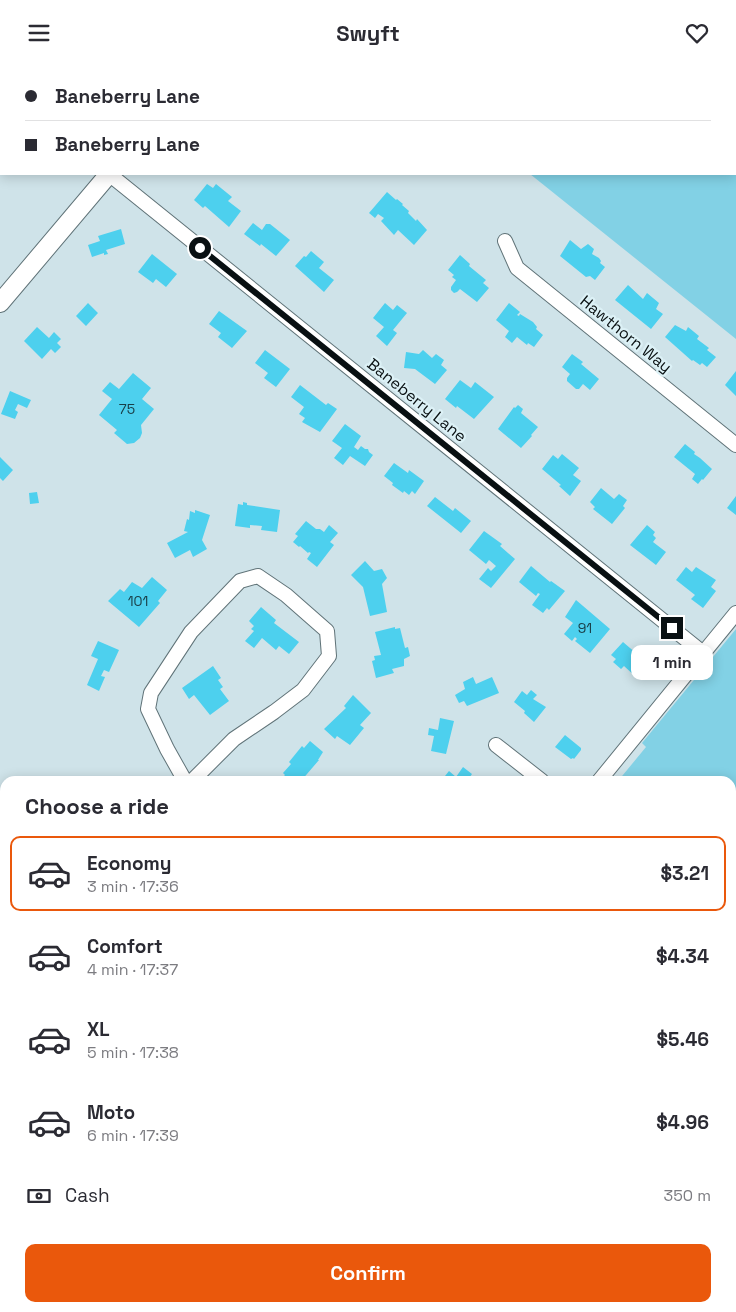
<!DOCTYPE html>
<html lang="en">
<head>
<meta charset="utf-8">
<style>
	:root { --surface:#fff; --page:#f2f2f3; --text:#2b2b33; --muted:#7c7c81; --line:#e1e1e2; --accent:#ea580c }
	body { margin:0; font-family:"Space Grotesk",sans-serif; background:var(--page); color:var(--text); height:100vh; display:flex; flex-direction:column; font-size:19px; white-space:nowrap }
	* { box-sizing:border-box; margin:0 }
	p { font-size:16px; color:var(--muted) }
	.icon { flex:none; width:28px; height:28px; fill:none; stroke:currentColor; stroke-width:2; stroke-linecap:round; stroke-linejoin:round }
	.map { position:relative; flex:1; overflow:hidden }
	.drawer { position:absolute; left:0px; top:711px; width:736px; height:536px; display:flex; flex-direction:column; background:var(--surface); border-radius:15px 15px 0 0; box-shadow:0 2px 12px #0003 }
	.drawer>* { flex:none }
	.guide { position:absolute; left:0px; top:0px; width:736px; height:110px; box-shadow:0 2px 12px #0003; display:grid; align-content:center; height:110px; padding:0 25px; background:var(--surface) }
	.end { position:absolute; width:22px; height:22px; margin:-11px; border:6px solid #091012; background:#fff; box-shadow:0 0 0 2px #fff }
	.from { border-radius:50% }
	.bubble { position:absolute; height:35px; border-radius:10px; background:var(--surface); box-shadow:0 2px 12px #0003; font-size:16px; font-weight:600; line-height:35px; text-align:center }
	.guide b { display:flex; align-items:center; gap:18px; height:48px; font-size:19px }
	.guide b+b { border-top:1px solid var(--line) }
	.guide i { width:12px; height:12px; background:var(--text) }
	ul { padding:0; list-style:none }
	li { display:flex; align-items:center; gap:15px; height:75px; margin:0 10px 8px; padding:0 15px; border:2px solid transparent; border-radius:10px }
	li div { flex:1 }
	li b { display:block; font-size:19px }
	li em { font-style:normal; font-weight:600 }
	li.current { border-color:var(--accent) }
	li>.icon { width:45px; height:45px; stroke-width:1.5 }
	h2 { padding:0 25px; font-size:22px; line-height:60px }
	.pay { display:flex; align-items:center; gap:12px; height:55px; padding:0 25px; font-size:19px }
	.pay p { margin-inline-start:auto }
	.action { display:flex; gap:10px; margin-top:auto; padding:10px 25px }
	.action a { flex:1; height:58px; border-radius:10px; background:var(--accent); color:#fff; font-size:20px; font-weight:600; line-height:58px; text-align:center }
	header { display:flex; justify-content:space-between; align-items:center; height:65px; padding:0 25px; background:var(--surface); font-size:22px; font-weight:600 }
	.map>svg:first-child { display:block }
	.green { fill:#82d1e5 }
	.building { fill:#4dd0ee }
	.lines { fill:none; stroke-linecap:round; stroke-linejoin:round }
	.minor-casing { stroke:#607378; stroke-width:16 }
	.major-casing { stroke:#607378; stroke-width:20 }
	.minor { stroke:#fff; stroke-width:14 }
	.major { stroke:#fff; stroke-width:18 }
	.route { stroke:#091012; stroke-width:6 }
	.labels { text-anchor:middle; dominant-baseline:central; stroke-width:4.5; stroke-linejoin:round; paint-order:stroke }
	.number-label { font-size:14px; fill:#1a4049 }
	.street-label { font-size:16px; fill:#091012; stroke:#dcf1f6 }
</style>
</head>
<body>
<header><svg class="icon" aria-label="menu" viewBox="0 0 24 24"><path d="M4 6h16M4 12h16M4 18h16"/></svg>Swyft<svg class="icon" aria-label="heart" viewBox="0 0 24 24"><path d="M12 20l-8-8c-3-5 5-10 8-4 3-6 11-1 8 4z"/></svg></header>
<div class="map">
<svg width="736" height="1247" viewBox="0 0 736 1247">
	<rect width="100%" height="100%" fill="#cfe3e9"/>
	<path class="green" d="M 393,0 L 736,0 L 736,274 L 530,109 L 735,109 L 735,1 Z
		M 736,564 L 736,963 L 731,966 L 731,716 L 618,716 L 646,682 L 642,678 Z"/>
	<path class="building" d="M 207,119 L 213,123 L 216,119 L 232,132 L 228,136 L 241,146 L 229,162 L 205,141 L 203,143 L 194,135 Z
		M 387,127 L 396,135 L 397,134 L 403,139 L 402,140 L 409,146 L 408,148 L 416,156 L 417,154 L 427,165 L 414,180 L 398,165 L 394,170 L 381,156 L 384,153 L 378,149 L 375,153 L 369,148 Z
		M 253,158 L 262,165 L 266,159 L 270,159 L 290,175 L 276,191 L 261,179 L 260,181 L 244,169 Z
		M 121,164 L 125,179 L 106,185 L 108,189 L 104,190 L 104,188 L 92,192 L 88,180 L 100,176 L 98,171 Z
		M 570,175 L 581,184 L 588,179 L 594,184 L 592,189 L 599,193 L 601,196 L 600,198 L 605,202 L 595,215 L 590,211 L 586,212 L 560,191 Z
		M 311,186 L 324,197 L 319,203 L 334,215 L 324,227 L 295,201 L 304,191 L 306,192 Z
		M 152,189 L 177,209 L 166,222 L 156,214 L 153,218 L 138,207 Z
		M 460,190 L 470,199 L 469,201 L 486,215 L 483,218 L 489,223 L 477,237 L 460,224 L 457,227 L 454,228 L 451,225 L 451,222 L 456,215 L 452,212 L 454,210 L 448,205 Z
		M 628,220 L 643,234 L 647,228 L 659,238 L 656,244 L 663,249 L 651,264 L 615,235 Z
		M 88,238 L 98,248 L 86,261 L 76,251 Z
		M 385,238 L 393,245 L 397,240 L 407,248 L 393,265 L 397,268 L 387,281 L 376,271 L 384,262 L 373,253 Z
		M 509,238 L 520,247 L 517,250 L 519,251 L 520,249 L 533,257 L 537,262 L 536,264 L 543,270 L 534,282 L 528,278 L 527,280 L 517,272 L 512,278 L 505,272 L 509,266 L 496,255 Z
		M 219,246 L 247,266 L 232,283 L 218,272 L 221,268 L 209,259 Z
		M 675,260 L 686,266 L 688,262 L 699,271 L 697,274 L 709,283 L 707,285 L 716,292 L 707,302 L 702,298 L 700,300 L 693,295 L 692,296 L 665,272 Z
		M 37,262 L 49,273 L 54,267 L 61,274 L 57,278 L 61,282 L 55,288 L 51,284 L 42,294 L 24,276 Z
		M 265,285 L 290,304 L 276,322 L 264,313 L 268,308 L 255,298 Z
		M 423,285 L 432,293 L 436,289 L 444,295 L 441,300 L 447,305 L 435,319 L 415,304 L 404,303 L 406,287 L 419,289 Z
		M 572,289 L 583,297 L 581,299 L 599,314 L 590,325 L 583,319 L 579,324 L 576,324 L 567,316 L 567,313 L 570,309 L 562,302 Z
		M 736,306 L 736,331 L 725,320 Z
		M 133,308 L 151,323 L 142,334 L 154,344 L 141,360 L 142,368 L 140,373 L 134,378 L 127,379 L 114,368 L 117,365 L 99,350 L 112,334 L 102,326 L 110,317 L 119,324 Z
		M 460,315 L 471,323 L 475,317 L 494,332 L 474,354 L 457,341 L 456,343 L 445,334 Z
		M 300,320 L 326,340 L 328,338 L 337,344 L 320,367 L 302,357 L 305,353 L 299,349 L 304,342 L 291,332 Z
		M 10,326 L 31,335 L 27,343 L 18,339 L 15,345 L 18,347 L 15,354 L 1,349 Z
		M 518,340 L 523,344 L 521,348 L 538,362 L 531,370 L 532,371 L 521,383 L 498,364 L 514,342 L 515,343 Z
		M 345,359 L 361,371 L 354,382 L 358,385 L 361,381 L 365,384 L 368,384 L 369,387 L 373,390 L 365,401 L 350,391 L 343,400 L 334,393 L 342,383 L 332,376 Z
		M 685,379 L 695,387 L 694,389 L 700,393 L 712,404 L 703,415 L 702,414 L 698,419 L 692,414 L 695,409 L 674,392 Z
		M 562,389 L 579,403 L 573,410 L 581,416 L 570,431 L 559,421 L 561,420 L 542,404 L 553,390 L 558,394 Z
		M 0,392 L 13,405 L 3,416 L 0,413 Z
		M 394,398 L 408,408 L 409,405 L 424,416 L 415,429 L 412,426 L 409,430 L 404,426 L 403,428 L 392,420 L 393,418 L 384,411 Z
		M 601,423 L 614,434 L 619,429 L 627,435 L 623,441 L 625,443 L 612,459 L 593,444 L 595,442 L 590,437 Z
		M 37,427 L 39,438 L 30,439 L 29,428 Z
		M 736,431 L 736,450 L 727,443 Z
		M 435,432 L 453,446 L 455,443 L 471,456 L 461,468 L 427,441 Z
		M 243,437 L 247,438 L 247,440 L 280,445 L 277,467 L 261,465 L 262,461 L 250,460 L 250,463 L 235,461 L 238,439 L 243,440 Z
		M 195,445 L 210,450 L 202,475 L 207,484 L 193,492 L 190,485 L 175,493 L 167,478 L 188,467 L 184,466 L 187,454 L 189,455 L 190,446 L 195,448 Z
		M 306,456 L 316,464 L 320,464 L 324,467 L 329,460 L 338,468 L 330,477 L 334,480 L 317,502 L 307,494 L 311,488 L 309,487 L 308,488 L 300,481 L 299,482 L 293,477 L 298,471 L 295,469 Z
		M 647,460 L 655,467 L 653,470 L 656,473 L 653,477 L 666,487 L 656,500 L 630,480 Z
		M 484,466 L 502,479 L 500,481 L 515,494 L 491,523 L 479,514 L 488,503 L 491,506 L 496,501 L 489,495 L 486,499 L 469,485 Z
		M 365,496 L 374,506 L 382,504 L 387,513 L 382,519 L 387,547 L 370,551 L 363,522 L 351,510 Z
		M 531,501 L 550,517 L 551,516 L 565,526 L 549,545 L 547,543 L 543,548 L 532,540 L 540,529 L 538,528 L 536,531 L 519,517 Z
		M 686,502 L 692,507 L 696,502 L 716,515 L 711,522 L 716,526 L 703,543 L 691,534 L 695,530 L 676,515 Z
		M 152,512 L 167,525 L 158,536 L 160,538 L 139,562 L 108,536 L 120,524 L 124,527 L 132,517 L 142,523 Z
		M 576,535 L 610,564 L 590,588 L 575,576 L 577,574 L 575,572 L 572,576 L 564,569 L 573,558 L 565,552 Z
		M 261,542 L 276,555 L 274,558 L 299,577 L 289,589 L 279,581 L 276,585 L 262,573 L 254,583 L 245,576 L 254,566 L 251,564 L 254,561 L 249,556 Z
		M 395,562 L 395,564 L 400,563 L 405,583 L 408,582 L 410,591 L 404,594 L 404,601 L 392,604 L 394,608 L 376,613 L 372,596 L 375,595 L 374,591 L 381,590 L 375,567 Z
		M 98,576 L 119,585 L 109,607 L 104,605 L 101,611 L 105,612 L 99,626 L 87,620 L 98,594 L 91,591 Z
		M 623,577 L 637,589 L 638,587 L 650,597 L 636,612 L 624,601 L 621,604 L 613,597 L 616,594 L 611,590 Z
		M 213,601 L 221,613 L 218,615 L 223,622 L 220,624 L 229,636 L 210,650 L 194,630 L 189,634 L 182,623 Z
		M 473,612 L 476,619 L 492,612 L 499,628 L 467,641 L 464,636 L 459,638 L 455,630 L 465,624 L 463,617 Z
		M 531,625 L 537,630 L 533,634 L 546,642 L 534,657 L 524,648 L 525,646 L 514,637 L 522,626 L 527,630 Z
		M 353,630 L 371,648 L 360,660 L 364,663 L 350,680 L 337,671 L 335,674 L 324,664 L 346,643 L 344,641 Z
		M 440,653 L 454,656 L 446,689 L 431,686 L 434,671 L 428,670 L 429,663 L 438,665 Z
		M 565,670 L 581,683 L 581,685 L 574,694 L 573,693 L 571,694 L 555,682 Z
		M 310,676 L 323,687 L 318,695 L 319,695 L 301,716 L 282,716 L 280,715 L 285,710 L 283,708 L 291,699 L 289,697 L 302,681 L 304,683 Z
		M 463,702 L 472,709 L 467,716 L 441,716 L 449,706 L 456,712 Z
		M 5,748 L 5,772 L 1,777 L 5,780 L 5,784 L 0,790 L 0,754 Z
		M 0,1046 L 5,1054 L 5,1069 L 0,1071 Z
		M 733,1052 L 736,1057 L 736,1075 L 734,1076 L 734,1074 L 731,1076 L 731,1053 Z
		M 731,1156 L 736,1165 L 736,1184 L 731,1176 Z
		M 18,1242 L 45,1242 L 41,1247 L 18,1247 L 16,1245 Z
		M 369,1242 L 391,1242 L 397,1247 L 374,1247 Z
		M 572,1242 L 595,1242 L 592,1247 L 573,1247 L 575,1245 Z"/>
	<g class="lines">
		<defs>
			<path id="minor" d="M 109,109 L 703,588
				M 505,176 L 517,203 L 736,380
				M 496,680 L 542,716
				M 185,716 L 167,684 L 148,644 L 151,628 L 191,567 L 240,516 L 258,511 L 286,530 L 327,566 L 329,591 L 303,625 L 274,647 L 234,674 L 192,716
				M 599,716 L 736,548
				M 0,953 L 5,945
				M 731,1120 L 736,1118
				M 309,1242 L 313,1247
				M 474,1247 L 484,1242"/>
			<path id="major" d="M 199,1 L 200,0
				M 0,238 L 109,109
				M 0,917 L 5,926
				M 160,1242 L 162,1247"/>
		</defs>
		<use href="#minor" class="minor-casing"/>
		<use href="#major" class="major-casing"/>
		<use href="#minor" class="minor"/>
		<use href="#major" class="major"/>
	</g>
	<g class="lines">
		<path class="route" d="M 200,183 L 672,563"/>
	</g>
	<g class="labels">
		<g class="number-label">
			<text x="127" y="344">75</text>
			<text x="138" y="536">101</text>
			<text x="585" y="563">91</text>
		</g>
		<g class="street-label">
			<text transform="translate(626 269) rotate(39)">Hawthorn Way</text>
			<text transform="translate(417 335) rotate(39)">Baneberry Lane</text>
		</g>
	</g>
</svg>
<i class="end from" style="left:200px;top:183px"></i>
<i class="end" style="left:672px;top:563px"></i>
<div class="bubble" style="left:631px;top:580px;width:82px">1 min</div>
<div class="guide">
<b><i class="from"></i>Baneberry Lane</b>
<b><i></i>Baneberry Lane</b>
</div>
<section class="drawer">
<h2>Choose a ride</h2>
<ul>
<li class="current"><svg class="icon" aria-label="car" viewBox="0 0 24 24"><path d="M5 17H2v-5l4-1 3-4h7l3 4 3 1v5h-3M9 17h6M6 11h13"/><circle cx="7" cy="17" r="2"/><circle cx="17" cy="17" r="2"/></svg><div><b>Economy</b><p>3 min · 17:36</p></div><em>$3.21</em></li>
<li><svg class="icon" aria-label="car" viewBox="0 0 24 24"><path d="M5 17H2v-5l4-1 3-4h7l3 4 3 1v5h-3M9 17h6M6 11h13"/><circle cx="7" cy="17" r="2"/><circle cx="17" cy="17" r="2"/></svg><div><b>Comfort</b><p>4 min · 17:37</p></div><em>$4.34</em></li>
<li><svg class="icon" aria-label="car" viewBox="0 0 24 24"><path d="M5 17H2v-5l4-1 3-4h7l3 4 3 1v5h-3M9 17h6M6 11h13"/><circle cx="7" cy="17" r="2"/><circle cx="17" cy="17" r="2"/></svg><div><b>XL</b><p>5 min · 17:38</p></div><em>$5.46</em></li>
<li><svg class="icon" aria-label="car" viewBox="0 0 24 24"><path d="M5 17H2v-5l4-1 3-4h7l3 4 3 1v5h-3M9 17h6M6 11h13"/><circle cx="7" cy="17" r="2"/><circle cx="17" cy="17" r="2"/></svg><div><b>Moto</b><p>6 min · 17:39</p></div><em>$4.96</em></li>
</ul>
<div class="pay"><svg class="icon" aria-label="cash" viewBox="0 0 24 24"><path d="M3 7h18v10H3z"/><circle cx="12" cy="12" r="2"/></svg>Cash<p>350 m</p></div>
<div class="action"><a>Confirm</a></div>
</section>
</div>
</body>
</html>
